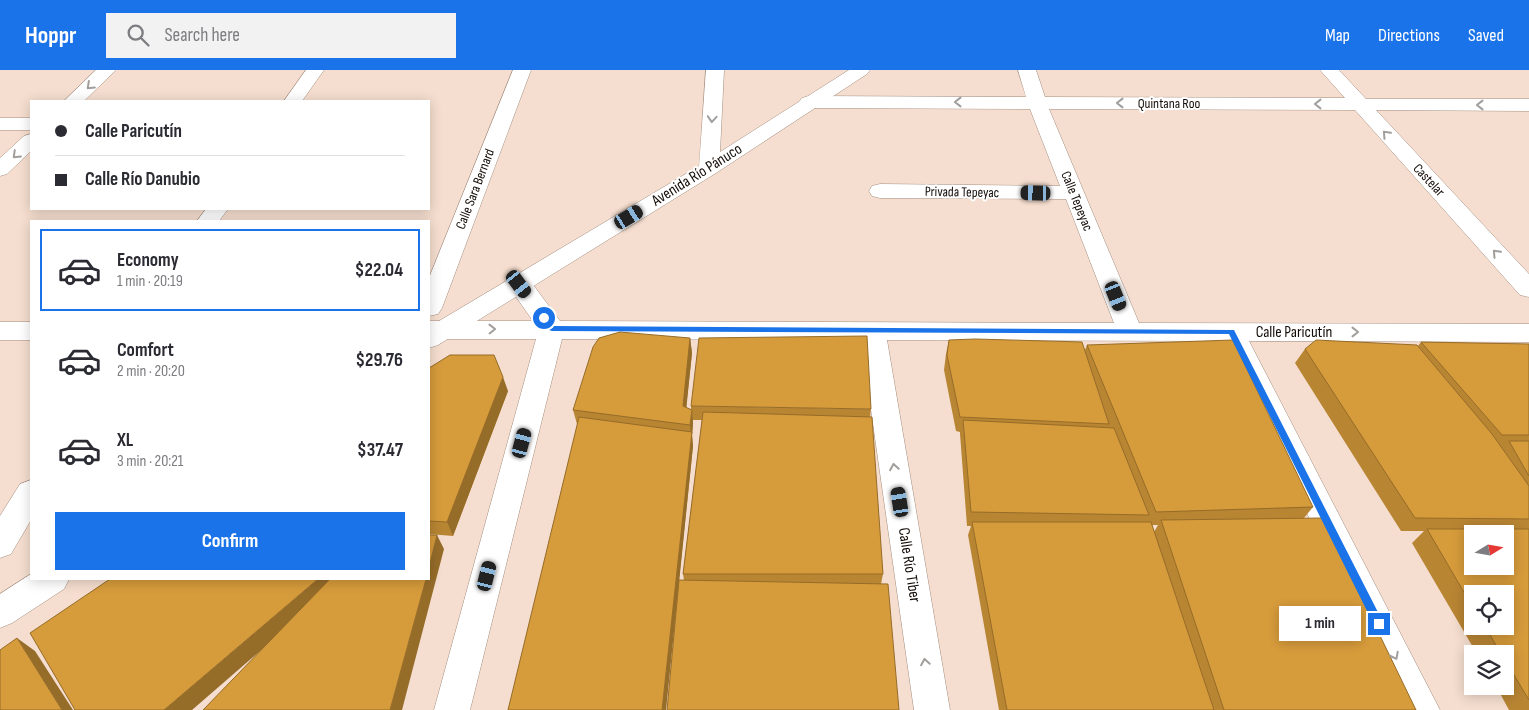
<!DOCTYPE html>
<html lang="en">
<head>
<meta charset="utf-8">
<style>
	:root { --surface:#fff; --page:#f2f2f3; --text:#2b2b33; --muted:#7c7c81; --line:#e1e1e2; --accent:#1a73e8 }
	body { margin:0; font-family:"Sofia Sans Condensed",sans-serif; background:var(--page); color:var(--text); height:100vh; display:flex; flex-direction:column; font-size:19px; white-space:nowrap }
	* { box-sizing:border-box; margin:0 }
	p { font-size:16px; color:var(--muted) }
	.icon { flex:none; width:28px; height:28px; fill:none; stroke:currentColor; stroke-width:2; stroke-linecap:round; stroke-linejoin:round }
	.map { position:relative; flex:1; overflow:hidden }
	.details { position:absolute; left:30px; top:150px; width:400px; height:360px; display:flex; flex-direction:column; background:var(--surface); border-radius:0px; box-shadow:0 2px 12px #0003 }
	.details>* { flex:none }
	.banner { position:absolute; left:30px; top:30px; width:400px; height:110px; border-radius:0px; box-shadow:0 2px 12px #0003; display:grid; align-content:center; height:110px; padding:0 25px; background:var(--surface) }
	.needle { width:32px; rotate:79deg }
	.buttons { position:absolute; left:1464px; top:455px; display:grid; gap:10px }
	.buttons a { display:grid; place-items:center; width:50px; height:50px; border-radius:0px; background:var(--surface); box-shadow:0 2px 12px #0003; font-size:25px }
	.end { position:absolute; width:22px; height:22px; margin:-11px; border:6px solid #1a73e8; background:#fff; box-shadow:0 0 0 2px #fff }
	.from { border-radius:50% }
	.bubble { position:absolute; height:35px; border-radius:0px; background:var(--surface); box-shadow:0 2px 12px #0003; font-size:16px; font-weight:700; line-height:35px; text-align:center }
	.car { position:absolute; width:15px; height:30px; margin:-15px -8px; border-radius:6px; box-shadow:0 0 4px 1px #0007; background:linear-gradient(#222 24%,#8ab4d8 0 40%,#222 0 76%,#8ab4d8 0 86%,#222 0) }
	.banner b { display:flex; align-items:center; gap:18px; height:48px; font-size:19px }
	.banner b+b { border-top:1px solid var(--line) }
	.banner i { width:12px; height:12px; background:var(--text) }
	ul { padding:9px 0 0; list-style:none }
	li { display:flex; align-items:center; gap:15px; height:82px; margin:0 10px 8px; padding:0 15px; border:2px solid transparent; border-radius:0px }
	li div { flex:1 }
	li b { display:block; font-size:19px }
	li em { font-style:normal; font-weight:700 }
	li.selected { border-color:var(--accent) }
	li>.icon { width:45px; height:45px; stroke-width:1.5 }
	.cta { display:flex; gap:10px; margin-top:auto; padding:10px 25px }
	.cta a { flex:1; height:58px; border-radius:0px; background:var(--accent); color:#fff; font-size:20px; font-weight:700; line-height:58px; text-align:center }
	header { display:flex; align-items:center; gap:30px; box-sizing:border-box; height:70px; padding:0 25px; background:var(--accent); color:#fff }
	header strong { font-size:24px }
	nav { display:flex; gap:28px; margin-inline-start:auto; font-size:18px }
	.search { width:350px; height:45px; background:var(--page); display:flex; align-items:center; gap:12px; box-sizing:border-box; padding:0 18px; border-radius:0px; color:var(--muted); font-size:19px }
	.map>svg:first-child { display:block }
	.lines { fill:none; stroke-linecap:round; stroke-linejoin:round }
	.minor-casing { stroke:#a38e80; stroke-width:1 }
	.tertiary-casing { stroke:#a38e80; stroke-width:1 }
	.minor { fill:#fff; fill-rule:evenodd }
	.tertiary { fill:#fff; fill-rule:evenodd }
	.wall { fill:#b88533; fill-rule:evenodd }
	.shaded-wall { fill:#966c29 }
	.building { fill:#d69b3b; stroke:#966c29; fill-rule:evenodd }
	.oneway { stroke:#a19e9c }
	.route { fill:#1a73e8 }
	.labels { text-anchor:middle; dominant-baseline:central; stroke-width:4; stroke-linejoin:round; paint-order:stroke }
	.far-street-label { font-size:14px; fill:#130c07; stroke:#fff }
	.street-label { font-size:16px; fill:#130c07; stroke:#fff }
</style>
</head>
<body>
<header>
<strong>Hoppr</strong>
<div class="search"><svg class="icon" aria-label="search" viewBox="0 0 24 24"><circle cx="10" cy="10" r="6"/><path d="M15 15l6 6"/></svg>Search here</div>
<nav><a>Map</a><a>Directions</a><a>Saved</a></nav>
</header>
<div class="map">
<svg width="1529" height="640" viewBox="0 0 1529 640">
	<rect width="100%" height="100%" fill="#f5decf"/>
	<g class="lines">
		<defs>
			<path id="minor" d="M 96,0 L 116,0 L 84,31 L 64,31 Z
				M 306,0 L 324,0 L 302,31 L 284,31 Z
				M 513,0 L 531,0 L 442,238 L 438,244 L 429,246 L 429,208 Z
				M 1018,0 L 1036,0 L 1045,27 L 1345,28 L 1320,0 L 1339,0 L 1366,29 L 1529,29 L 1529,41 L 1376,40 L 1529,204 L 1529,227 L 1520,225 L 1355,40 L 1049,39 L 1139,253 L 1529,254 L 1529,272 L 1249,271 L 1440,640 L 1403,640 L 1223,271 L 887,270 L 950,640 L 914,640 L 861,270 L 562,269 L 470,640 L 434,640 L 536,269 L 429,269 L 429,251 L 533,251 L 507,214 L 510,208 L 519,206 L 528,208 L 560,251 L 1114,253 L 1066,129 L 880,128 L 872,126 L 869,121 L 872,116 L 880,114 L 1060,116 L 1030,39 L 809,38 L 802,36 L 799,32 L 802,28 L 809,26 L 1026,27 Z
				M 0,48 L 31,48 L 31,60 L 0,60 Z
				M 31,64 L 31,81 L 7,104 L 0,106 L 0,88 L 24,66 Z
				M 206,139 L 228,139 L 219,151 L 197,151 Z
				M 0,252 L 31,252 L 31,270 L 0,270 Z
				M 31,410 L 31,450 L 11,484 L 0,488 L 0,446 L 20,414 Z"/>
			<path id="tertiary" d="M 706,0 L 724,0 L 720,82 L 849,0 L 870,0 L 867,4 L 716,103 L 438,275 L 429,278 L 429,257 L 699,96 Z
				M 31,504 L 31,509 L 69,509 L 64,519 L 12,553 L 0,558 L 0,524 Z"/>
		</defs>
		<use href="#minor" class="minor-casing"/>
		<use href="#tertiary" class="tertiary-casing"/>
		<use href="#minor" class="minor"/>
		<use href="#tertiary" class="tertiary"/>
	</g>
	<path class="wall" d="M 690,268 L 692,283 L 686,338 L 691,340 L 691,336 L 871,339 L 870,347 L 883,504 L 881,514 L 676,537 L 578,354 L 577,354 L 573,340 ZM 693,350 L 702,350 L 683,504 L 684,510 L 679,510 L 693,376 L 692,365 L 693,354 Z
		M 949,270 L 1085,280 L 1087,275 L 1313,437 L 1304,448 L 1416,640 L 999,640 L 968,465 L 971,456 L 967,456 L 960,364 L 960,362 L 956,361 L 944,300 L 946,284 ZM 1152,455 L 1158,455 L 1154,462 Z
		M 1421,272 L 1529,274 L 1529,640 L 1509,640 L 1496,616 L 1505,616 L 1505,584 L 1477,584 L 1412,473 L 1424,461 L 1401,461 L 1295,293 L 1305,279 L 1418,276 ZM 1472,524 L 1505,556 L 1472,556 Z
		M 429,298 L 508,321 L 453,466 L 429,464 Z"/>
	<path class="shaded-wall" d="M 690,268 L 692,283 L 685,351 L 683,336 Z
		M 503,307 L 508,321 L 453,466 L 447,452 Z
		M 692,340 L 693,354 L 692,365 L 693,376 L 666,640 L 662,640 L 691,367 L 690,355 Z
		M 437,465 L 444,479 L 402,640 L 390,640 L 426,509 L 429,509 L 429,497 Z
		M 318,509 L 343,509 L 192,640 L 164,640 Z
		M 17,568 L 35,581 L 73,640 L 62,640 Z"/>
	<path class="building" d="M 620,262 L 690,268 L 683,336 L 692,340 L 690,355 L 573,340 L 593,277 L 599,268 Z
		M 867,266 L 871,339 L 691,336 L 699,268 Z
		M 975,269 L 1082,272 L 1109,354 L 960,347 L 947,285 L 949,270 Z
		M 1233,270 L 1313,437 L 1156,442 L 1087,275 Z
		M 1316,270 L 1417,275 L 1492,364 L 1529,416 L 1529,449 L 1415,448 L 1305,279 Z
		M 1421,272 L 1529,274 L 1529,365 L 1502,365 Z
		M 450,285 L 494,285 L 503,307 L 447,452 L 429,451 L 429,298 Z
		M 703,342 L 872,347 L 883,504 L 683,504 Z
		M 579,347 L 692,362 L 662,640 L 508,640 Z
		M 963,350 L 1114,358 L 1149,445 L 971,442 Z
		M 1509,371 L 1529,371 L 1529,406 Z
		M 1323,448 L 1416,640 L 1224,640 L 1161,450 Z
		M 972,452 L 1151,452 L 1214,640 L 1007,640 Z
		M 1427,459 L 1529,459 L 1529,630 L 1505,590 L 1505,584 L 1501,584 L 1485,556 L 1505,556 L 1505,524 L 1472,524 L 1472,536 ZM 1472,464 L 1505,464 L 1505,496 L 1472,496 Z
		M 429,465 L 437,465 L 429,497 Z
		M 110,509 L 318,509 L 164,640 L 75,640 L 30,563 Z
		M 330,509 L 426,509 L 390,640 L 203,640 Z
		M 679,510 L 888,514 L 899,640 L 667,640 Z
		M 17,568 L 62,640 L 0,640 L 0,580 Z"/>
	<defs><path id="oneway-chevron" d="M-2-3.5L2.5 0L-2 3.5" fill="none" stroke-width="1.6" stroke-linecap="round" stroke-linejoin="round" transform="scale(1.25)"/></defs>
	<g class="oneway">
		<use href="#oneway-chevron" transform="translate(90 16) rotate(137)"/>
		<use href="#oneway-chevron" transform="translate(958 32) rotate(180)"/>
		<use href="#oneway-chevron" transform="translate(1120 33) rotate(-180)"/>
		<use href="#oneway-chevron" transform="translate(1318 34) rotate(-180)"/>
		<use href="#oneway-chevron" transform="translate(1480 35) rotate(-180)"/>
		<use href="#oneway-chevron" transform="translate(712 49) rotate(94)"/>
		<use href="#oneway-chevron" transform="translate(1386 64) rotate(-133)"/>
		<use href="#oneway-chevron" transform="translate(16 85) rotate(136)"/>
		<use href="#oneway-chevron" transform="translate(1496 183) rotate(-133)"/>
		<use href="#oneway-chevron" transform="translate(492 259) rotate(-1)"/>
		<use href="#oneway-chevron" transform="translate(1355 262)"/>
		<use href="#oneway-chevron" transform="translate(894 397) rotate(-99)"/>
		<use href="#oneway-chevron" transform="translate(1395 586) rotate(63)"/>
		<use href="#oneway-chevron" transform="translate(925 592) rotate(-99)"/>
	</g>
	<path class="route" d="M 544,246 L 554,256 L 1234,260 L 1384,554 L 1383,557 L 1375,557 L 1229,264 L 552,261 L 549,260 L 541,248 Z"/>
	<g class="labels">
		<g class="far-street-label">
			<text x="1169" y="33">Quintana Roo</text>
			<text transform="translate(1429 110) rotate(47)">Castelar</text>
			<text transform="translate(475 119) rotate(-69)">Calle Sara Bernard</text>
			<text transform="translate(962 122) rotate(1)">Privada Tepeyac</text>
			<text transform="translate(1077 131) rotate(68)">Calle Tepeyac</text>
		</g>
		<g class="street-label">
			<text transform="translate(697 105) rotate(-32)">Avenida Río Pánuco</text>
			<text x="1294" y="262">Calle Paricutín</text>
			<text transform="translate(909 495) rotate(81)">Calle Río Tiber</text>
		</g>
	</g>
</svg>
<div class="buttons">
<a><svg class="needle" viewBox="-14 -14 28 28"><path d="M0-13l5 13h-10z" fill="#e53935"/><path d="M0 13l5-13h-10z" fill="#7c7c81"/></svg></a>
<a><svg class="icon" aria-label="locate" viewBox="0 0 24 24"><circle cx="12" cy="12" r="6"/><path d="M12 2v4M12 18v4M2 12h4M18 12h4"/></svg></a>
<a><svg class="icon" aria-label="layers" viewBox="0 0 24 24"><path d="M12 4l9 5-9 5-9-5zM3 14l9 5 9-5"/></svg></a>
</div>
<i class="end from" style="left:544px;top:248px"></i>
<i class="end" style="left:1379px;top:554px"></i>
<div class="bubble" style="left:1279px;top:536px;width:82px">1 min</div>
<i class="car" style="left:1036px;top:123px;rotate:271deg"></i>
<i class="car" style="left:629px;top:147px;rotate:59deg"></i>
<i class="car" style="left:519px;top:214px;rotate:143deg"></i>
<i class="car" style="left:1116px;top:226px;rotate:158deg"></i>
<i class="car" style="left:522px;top:373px;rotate:15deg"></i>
<i class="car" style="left:900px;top:432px;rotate:351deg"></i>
<i class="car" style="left:487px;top:506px;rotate:14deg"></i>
<div class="banner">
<b><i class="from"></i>Calle Paricutín</b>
<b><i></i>Calle Río Danubio</b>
</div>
<section class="details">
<ul>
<li class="selected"><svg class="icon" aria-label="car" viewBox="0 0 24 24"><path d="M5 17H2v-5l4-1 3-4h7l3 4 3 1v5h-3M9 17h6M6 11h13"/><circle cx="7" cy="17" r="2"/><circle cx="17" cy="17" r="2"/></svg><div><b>Economy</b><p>1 min · 20:19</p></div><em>$22.04</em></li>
<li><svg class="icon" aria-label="car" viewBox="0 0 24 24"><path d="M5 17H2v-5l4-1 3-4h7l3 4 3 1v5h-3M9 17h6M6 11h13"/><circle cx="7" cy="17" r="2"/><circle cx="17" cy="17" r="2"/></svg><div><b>Comfort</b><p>2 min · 20:20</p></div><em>$29.76</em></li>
<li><svg class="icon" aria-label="car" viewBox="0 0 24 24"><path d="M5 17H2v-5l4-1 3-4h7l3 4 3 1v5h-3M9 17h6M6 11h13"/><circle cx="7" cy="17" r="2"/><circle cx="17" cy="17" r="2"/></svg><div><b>XL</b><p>3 min · 20:21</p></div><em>$37.47</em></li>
</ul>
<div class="cta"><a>Confirm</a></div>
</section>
</div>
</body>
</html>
